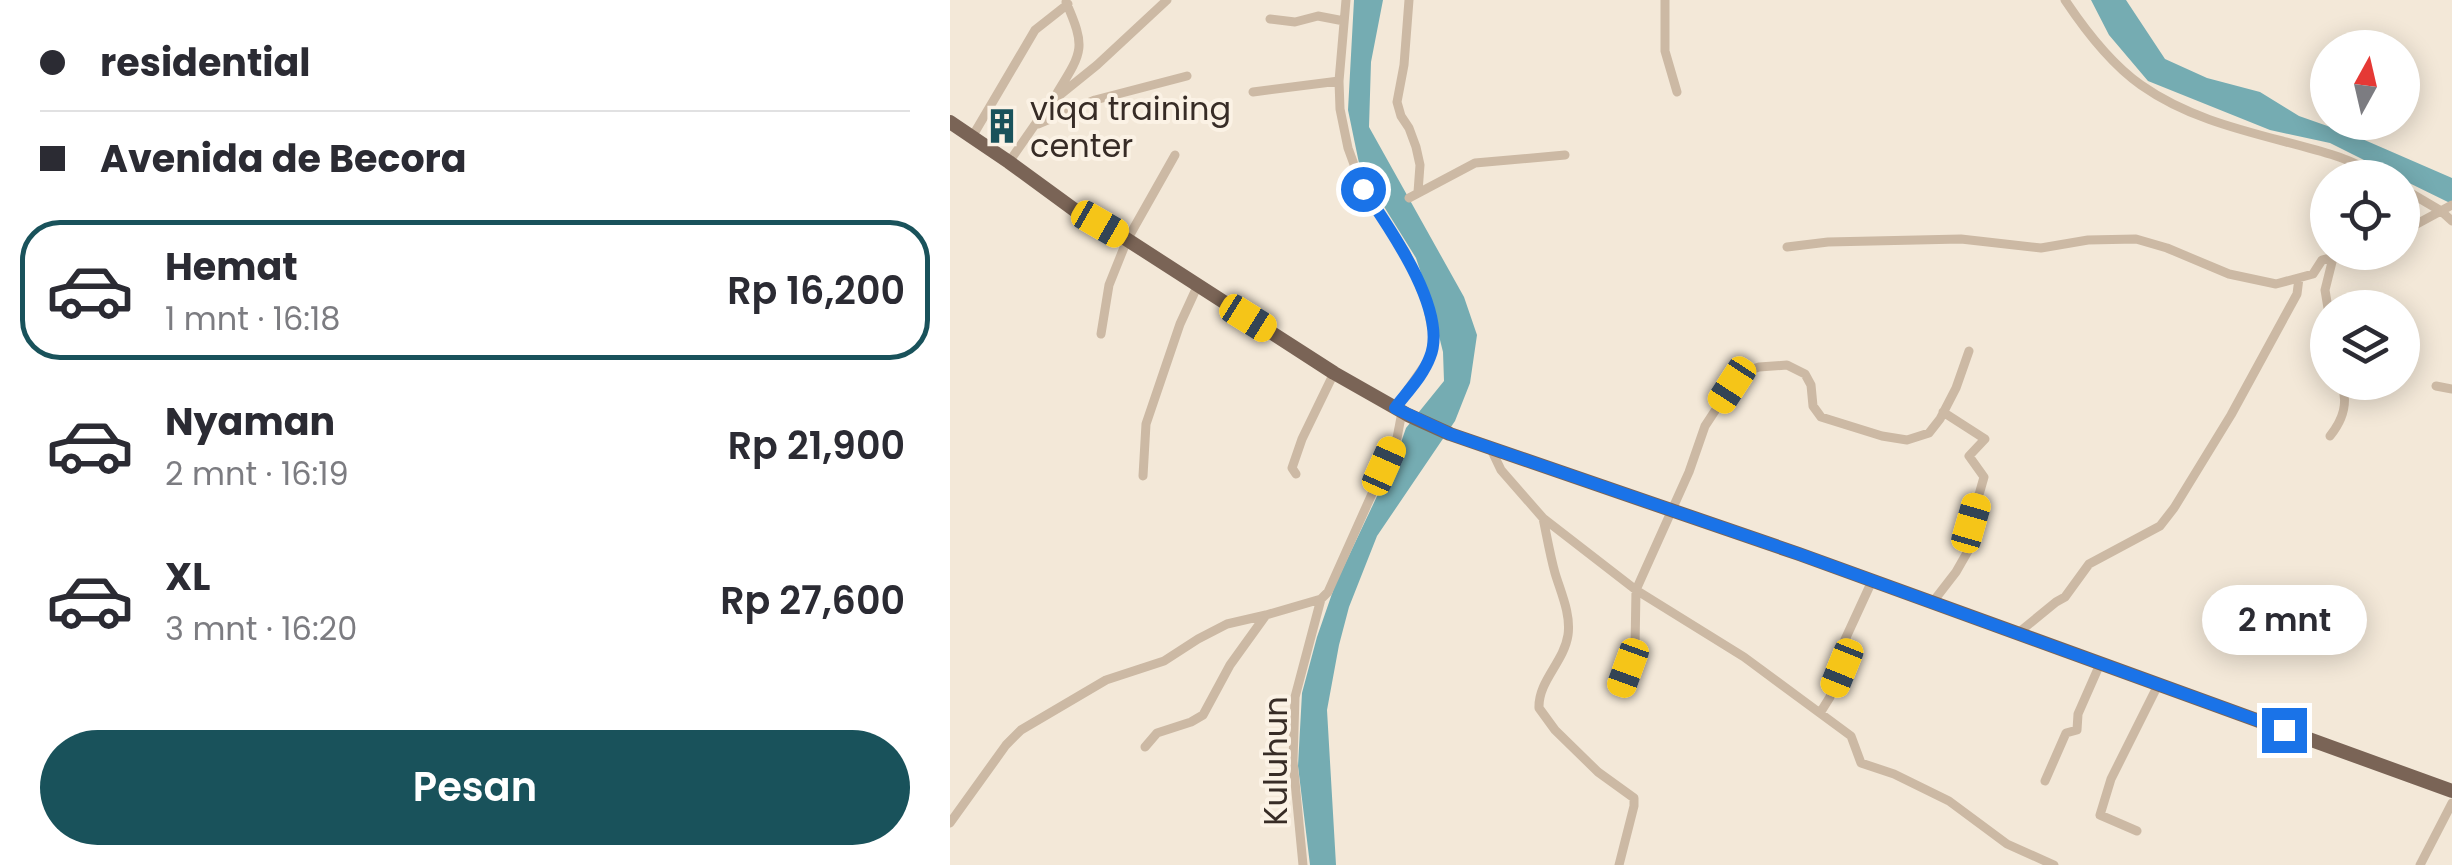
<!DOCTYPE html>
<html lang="id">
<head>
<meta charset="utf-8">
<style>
	:root { --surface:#fff; --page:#f7f7f7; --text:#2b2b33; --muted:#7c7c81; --line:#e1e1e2; --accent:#19525b }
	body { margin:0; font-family:Poppins,sans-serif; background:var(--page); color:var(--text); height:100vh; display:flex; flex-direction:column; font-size:38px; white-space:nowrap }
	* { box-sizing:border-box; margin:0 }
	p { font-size:32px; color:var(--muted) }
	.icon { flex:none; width:55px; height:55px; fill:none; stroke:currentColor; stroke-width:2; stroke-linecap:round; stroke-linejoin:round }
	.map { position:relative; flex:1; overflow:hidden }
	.panel { display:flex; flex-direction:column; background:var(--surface); width:950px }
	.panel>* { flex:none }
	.guide { display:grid; align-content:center; height:220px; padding:0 40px; background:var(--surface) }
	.needle { width:65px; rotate:8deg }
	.controls { position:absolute; left:1360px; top:30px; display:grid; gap:20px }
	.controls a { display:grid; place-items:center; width:110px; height:110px; border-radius:50%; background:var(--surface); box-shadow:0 5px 25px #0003; font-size:50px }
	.end { position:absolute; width:45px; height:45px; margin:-22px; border:12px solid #1a73e8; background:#fff; box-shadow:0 0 0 5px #fff }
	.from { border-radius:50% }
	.bubble { position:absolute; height:70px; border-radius:35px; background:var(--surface); box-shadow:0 5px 25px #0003; font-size:32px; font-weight:600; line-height:70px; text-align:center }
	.car { position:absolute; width:30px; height:60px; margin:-30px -15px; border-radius:12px; box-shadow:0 0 8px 2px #0007; background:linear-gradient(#f5c518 24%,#345 0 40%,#f5c518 0 76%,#345 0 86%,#f5c518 0) }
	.guide b { display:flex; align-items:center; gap:35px; height:95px; font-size:38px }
	.guide b+b { border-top:2px solid var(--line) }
	.guide i { width:25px; height:25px; background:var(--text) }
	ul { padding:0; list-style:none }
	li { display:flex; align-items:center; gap:30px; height:140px; margin:0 20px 15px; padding:0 20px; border:5px solid transparent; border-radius:40px }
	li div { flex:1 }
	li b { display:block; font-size:38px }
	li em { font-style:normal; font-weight:600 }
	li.active { border-color:var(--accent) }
	li>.icon { width:90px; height:90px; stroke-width:1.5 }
	.cta { display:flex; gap:20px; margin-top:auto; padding:20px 40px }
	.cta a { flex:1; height:115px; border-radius:60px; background:var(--accent); color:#fff; font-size:40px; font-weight:600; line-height:115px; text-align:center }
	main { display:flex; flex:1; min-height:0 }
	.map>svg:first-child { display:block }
	.water { fill:#75acb2 }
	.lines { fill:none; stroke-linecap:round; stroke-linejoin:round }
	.street { stroke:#ccb9a4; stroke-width:9 }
	.primary { stroke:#7a6456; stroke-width:14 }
	.route { stroke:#1a73e8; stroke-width:12 }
	.labels { text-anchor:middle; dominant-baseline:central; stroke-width:8; stroke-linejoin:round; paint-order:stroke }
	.poi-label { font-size:32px; fill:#372c26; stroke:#fbf2e5; text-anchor:start }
	.street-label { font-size:32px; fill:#372c26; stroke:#fbf2e5 }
</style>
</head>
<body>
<main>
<section class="panel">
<div class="guide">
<b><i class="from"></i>residential</b>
<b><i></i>Avenida de Becora</b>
</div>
<ul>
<li class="active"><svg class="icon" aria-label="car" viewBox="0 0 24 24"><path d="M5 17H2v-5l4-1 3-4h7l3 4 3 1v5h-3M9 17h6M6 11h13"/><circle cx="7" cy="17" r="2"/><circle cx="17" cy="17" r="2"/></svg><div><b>Hemat</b><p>1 mnt · 16:18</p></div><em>Rp 16,200</em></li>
<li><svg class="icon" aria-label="car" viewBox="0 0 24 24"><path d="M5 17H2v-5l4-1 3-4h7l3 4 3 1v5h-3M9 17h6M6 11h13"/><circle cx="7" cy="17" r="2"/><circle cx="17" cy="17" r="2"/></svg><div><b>Nyaman</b><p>2 mnt · 16:19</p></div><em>Rp 21,900</em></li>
<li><svg class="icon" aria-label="car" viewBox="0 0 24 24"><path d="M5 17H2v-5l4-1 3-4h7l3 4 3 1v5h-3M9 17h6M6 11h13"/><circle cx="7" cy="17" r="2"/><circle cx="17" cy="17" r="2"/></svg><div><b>XL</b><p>3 mnt · 16:20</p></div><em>Rp 27,600</em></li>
</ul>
<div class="cta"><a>Pesan</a></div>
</section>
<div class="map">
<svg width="1502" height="865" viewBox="0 0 1502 865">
	<rect width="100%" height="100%" fill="#f3e8d8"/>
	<path class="water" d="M 404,0 L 433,0 L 421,62 L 419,127 L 514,297 L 527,335 L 520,383 L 505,421 L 427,536 L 399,607 L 389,645 L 377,710 L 386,865 L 360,865 L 348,766 L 352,693 L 367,637 L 385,585 L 447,454 L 456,428 L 494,381 L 493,352 L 480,300 L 466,258 L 410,168 L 398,110 Z
		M 1141,0 L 1176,0 L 1215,59 L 1257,78 L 1310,92 L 1349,116 L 1403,135 L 1502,178 L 1502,204 L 1453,180 L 1452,178 L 1448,177 L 1380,143 L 1320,130 L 1198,81 L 1159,35 Z"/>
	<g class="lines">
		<path class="street" d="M 396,0 L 389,81 L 390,109 L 398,148 L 413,189 L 456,253 L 477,304 L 483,334 L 481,356 L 445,408
			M 459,0 L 454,65 L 447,102 L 451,116 L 459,128 L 466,147 L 470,165 L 468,192
			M 715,0 L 715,51 L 727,92
			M 1115,0 C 1135,30 1161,64 1191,85 C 1249,126 1319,135 1386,156 C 1402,161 1419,170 1435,178
			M 320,19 L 345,22 L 368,16 L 394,21
			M 303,92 L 389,81
			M 107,93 C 133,51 136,48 116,2
			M 88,124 L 145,100 L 237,76
			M 22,137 L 85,30 L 118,4
			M 59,162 L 100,103 L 147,65 L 217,0
			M 1452,188 L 1491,211 L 1502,221
			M 459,198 L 525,163 L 615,155
			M 1452,232 L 1502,205
			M 837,247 L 878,242 L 1011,239 L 1091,248 L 1138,240 L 1186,239 L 1217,248 L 1279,274 L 1326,284 L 1363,274 L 1372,260 L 1402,252
			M 1378,308 L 1375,290 L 1383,258
			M 151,334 L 159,285 L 177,240 L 225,155
			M 1486,386 L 1502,389
			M 1380,436 C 1393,420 1399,403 1391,382
			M 540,447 L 551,470 L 593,518 L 686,590 L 794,657 L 901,736 L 911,763 L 944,774 L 999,801 L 1057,844 L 1104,865
			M 346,474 L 342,468 L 352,439 L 384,373
			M 193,476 L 196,424 L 230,324 L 247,287
			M 593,518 C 597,537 600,555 605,573 C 611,593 621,614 618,635 C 614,662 588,681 589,708 L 605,730 L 648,772 L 684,798 L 684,806 L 669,865
			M 982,603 L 1006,572 L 1018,551 L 1021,523 L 1034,477 L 1019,456 L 1035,439 L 993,412
			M 1067,634 L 1106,602 L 1115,597 L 1139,564 L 1210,526 L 1224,508 L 1281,415 L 1347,294 L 1349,278
			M 670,690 L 685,648 L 686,590 L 739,472 L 755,426 L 782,385 L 797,371 L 809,367 L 837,365 L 855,374 L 861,385 L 863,406 L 871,417 L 932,436 L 957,440 L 979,433 L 990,419 L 1006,388 L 1019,351
			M 870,713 L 880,697 L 892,667 L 893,644 L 922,581
			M 195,747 L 207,733 L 241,722 L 253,715 L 280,665 L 316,615 L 371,599 L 378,592 L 447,438 L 452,412
			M 1095,781 L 1116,733 L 1127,730 L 1128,714 L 1150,664
			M 0,823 L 56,745 L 71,730 L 156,680 L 214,661 L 248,639 L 277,624 L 316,615
			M 1187,831 L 1150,815 L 1161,779 L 1208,685
			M 353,865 L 343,761 L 345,697 L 371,599
			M 1470,865 L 1502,803"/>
		<path class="primary" d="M 0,122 L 59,162 L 126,211 L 173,237 L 384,373 L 458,415 L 500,434 L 849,554 L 1502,791"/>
	</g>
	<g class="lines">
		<path class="route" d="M 413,189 C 438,226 499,311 480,357 C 473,376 457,392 445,408 L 500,434 L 849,554 L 1334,730"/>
	</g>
	<defs>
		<symbol id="building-bare" viewBox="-9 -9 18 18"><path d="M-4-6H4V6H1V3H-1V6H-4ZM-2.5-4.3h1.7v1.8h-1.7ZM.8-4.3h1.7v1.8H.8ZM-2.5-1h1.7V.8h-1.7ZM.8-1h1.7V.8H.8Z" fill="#19525b" stroke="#fbf2e5" stroke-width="2.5" paint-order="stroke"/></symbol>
	</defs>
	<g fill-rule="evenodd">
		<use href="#building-bare" x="27" y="101" width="50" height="50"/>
	</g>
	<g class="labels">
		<g class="poi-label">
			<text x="80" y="108">viqa training<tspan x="80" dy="37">center</tspan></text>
		</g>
		<g class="street-label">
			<text transform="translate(325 761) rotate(-90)">Kuluhun</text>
		</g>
	</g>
</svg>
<div class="controls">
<a><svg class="needle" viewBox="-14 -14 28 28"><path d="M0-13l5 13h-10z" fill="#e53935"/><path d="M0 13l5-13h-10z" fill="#7c7c81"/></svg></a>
<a><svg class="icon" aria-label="locate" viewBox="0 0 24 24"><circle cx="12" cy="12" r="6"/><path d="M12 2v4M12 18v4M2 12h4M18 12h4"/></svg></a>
<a><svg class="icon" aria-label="layers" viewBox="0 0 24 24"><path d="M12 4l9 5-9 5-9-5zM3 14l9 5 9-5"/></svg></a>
</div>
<i class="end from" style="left:413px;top:189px"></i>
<i class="end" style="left:1334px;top:730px"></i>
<div class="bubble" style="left:1252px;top:585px;width:165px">2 mnt</div>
<i class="car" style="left:150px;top:224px;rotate:120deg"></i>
<i class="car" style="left:298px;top:318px;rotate:122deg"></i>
<i class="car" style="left:782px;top:385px;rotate:213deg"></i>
<i class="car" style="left:434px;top:466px;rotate:24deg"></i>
<i class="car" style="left:1021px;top:523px;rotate:16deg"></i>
<i class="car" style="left:678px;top:668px;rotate:200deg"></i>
<i class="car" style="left:892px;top:668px;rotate:202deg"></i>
</div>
</main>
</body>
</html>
